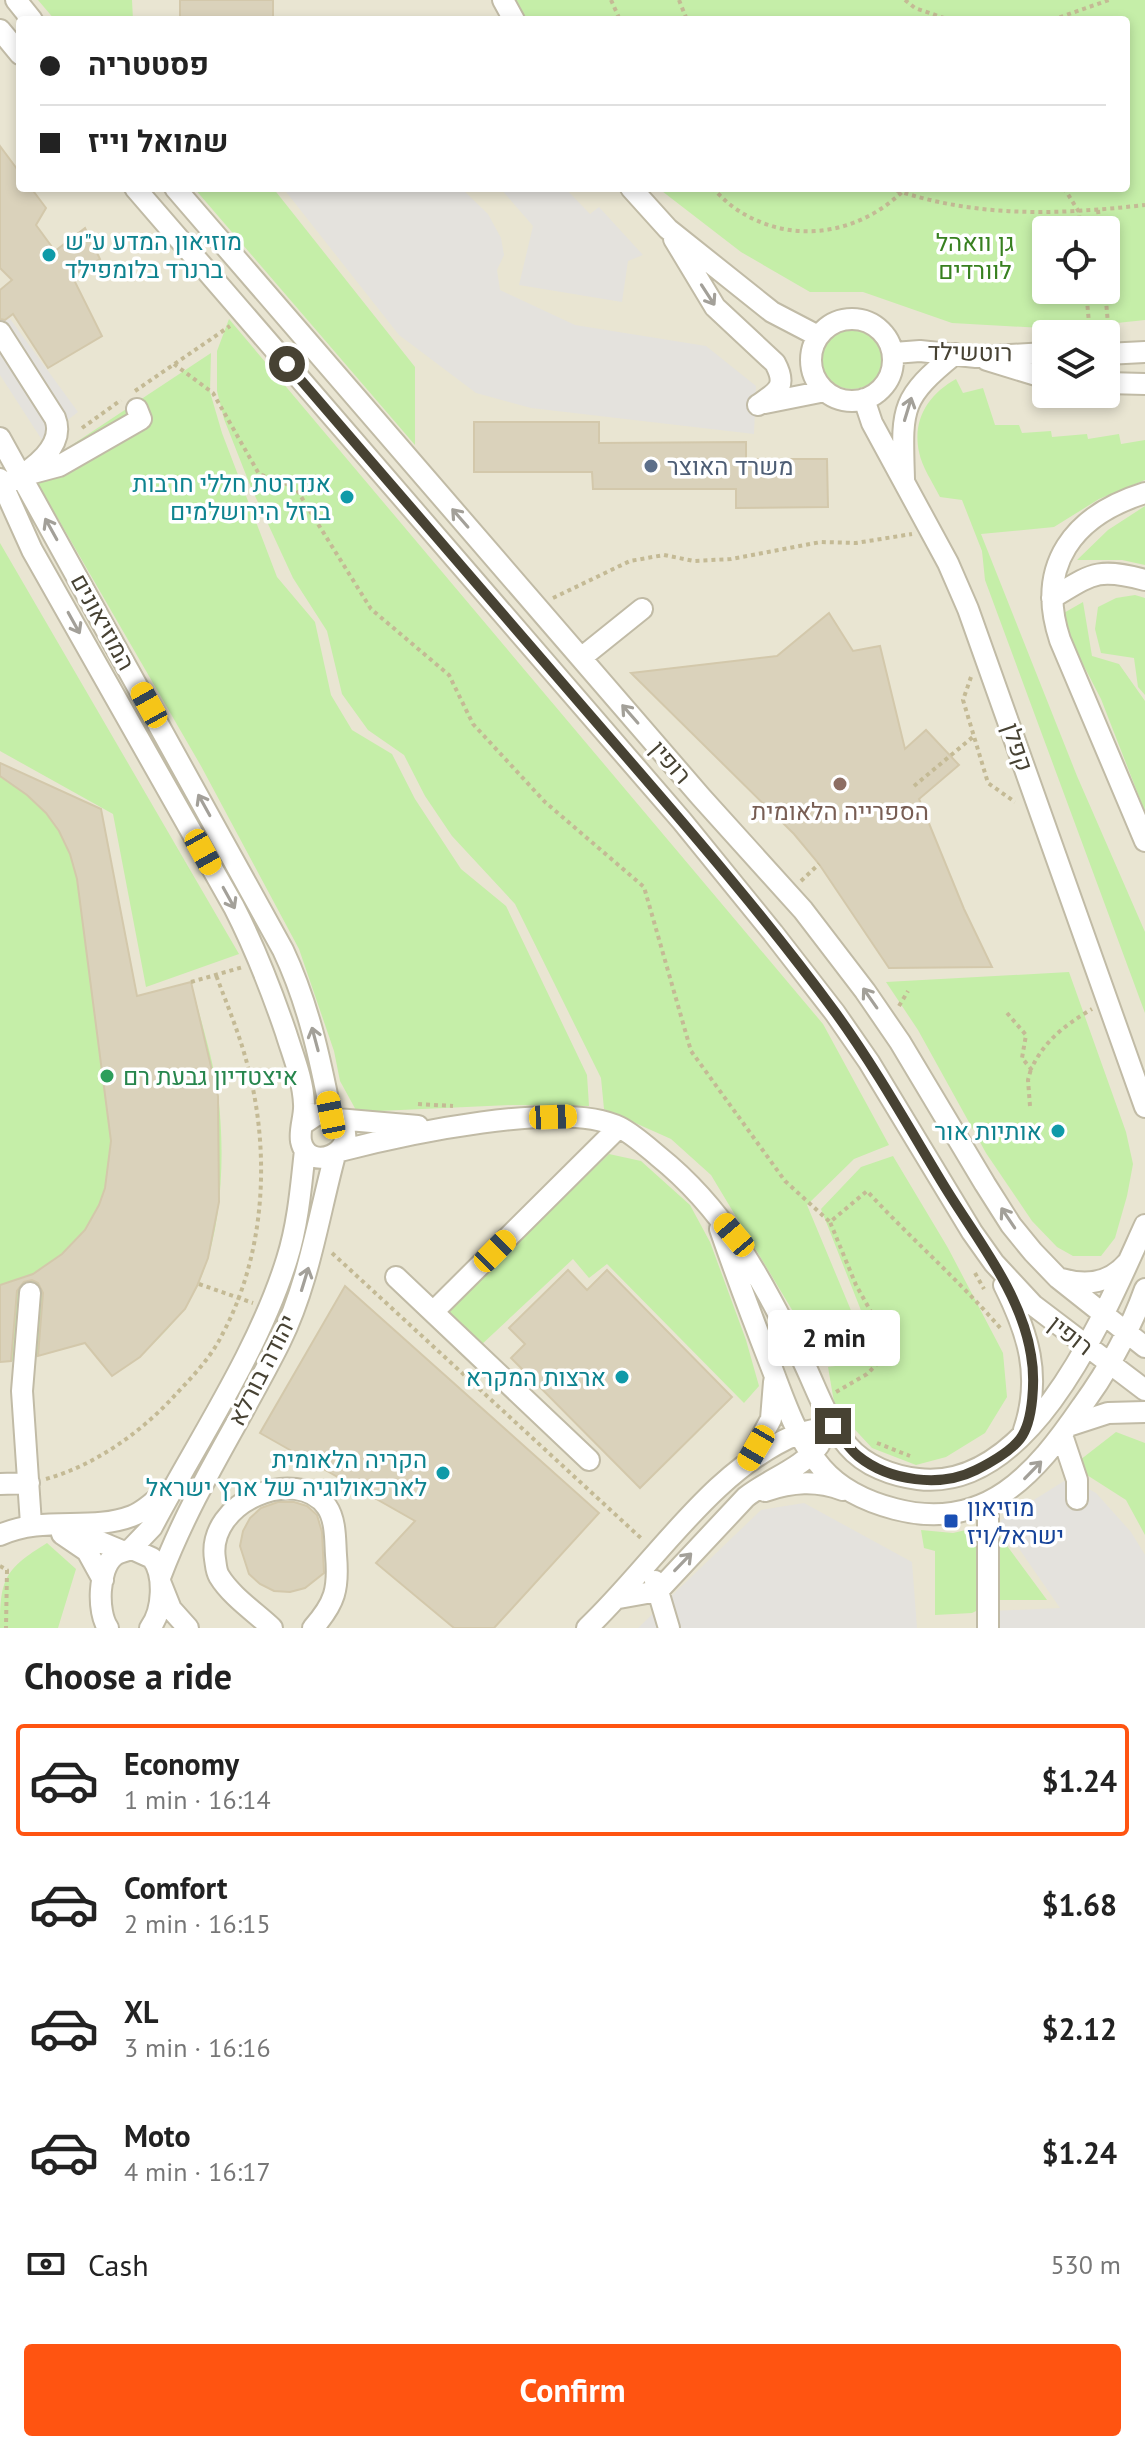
<!DOCTYPE html>
<html lang="en">
<head>
<meta charset="utf-8">
<style>
	:root { --surface:#fff; --page:#f6f6f6; --text:#222; --muted:#767676; --line:#e0e0e0; --accent:#ff5411 }
	body { margin:0; font-family:"PT Sans",Heebo,sans-serif; background:var(--page); color:var(--text); height:100vh; display:flex; flex-direction:column; font-size:30px; white-space:nowrap }
	* { box-sizing:border-box; margin:0 }
	p { font-size:26px; color:var(--muted) }
	.icon { flex:none; width:44px; height:44px; fill:none; stroke:currentColor; stroke-width:2; stroke-linecap:round; stroke-linejoin:round }
	.map { position:relative; height:1628px; overflow:hidden }
	.sheet { display:flex; flex-direction:column; background:var(--surface); flex:1 }
	.sheet>* { flex:none }
	.guide { position:absolute; left:16px; top:16px; width:1114px; height:176px; border-radius:8px; box-shadow:0 4px 12px #0003; display:grid; align-content:center; height:176px; padding:0 24px; background:var(--surface) }
	.buttons { position:absolute; left:1032px; top:216px; display:grid; gap:16px }
	.buttons a { display:grid; place-items:center; width:88px; height:88px; border-radius:8px; background:var(--surface); box-shadow:0 4px 12px #0003; font-size:40px }
	.end { position:absolute; width:36px; height:36px; margin:-18px; border:10px solid #474233; background:#fff; box-shadow:0 0 0 4px #fff }
	.from { border-radius:50% }
	.bubble { position:absolute; height:56px; border-radius:8px; background:var(--surface); box-shadow:0 4px 12px #0003; font-size:26px; font-weight:600; line-height:56px; text-align:center }
	.car { position:absolute; width:24px; height:48px; margin:-24px -12px; border-radius:10px; box-shadow:0 0 6px 2px #0007; background:linear-gradient(#f5c518 24%,#345 0 40%,#f5c518 0 76%,#345 0 86%,#f5c518 0) }
	.guide b { display:flex; align-items:center; gap:28px; height:76px; font-size:30px }
	.guide b+b { border-top:2px solid var(--line) }
	.guide i { width:20px; height:20px; background:var(--text) }
	ul { padding:0; list-style:none }
	li { display:flex; align-items:center; gap:24px; height:112px; margin:0 16px 12px; padding:0 8px; border:4px solid transparent; border-radius:8px }
	li div { flex:1 }
	li b { display:block; font-size:30px }
	li em { font-style:normal; font-weight:600 }
	li.selected { border-color:var(--accent) }
	li>.icon { width:72px; height:72px; stroke-width:1.5 }
	h2 { padding:0 24px; font-size:36px; line-height:96px }
	.pay { display:flex; align-items:center; gap:20px; height:88px; padding:0 24px; font-size:30px }
	.pay p { margin-inline-start:auto }
	.button { display:flex; gap:16px; margin-top:auto; padding:16px 24px }
	.button a { flex:1; height:92px; border-radius:8px; background:var(--accent); color:#fff; font-size:32px; font-weight:600; line-height:92px; text-align:center }
	.map>svg:first-child { display:block }
	.residential { fill:#e9e5d2; fill-rule:evenodd }
	.green { fill:#c5eea8; fill-rule:evenodd }
	.parking { fill:#e4e2dd }
	.building { fill:#dad2bb; stroke:#d3c8ab; stroke-width:2 }
	.lines { fill:none; stroke-linecap:round; stroke-linejoin:round }
	.minor-casing { stroke:#c1bba6; stroke-width:24 }
	.path { stroke:#c4ba95; stroke-width:4; stroke-dasharray:4 4; stroke-linecap:butt }
	.minor { stroke:#fff; stroke-width:20 }
	.oneway { stroke:#a3a099 }
	.route { stroke:#474233; stroke-width:10 }
	.culture-dot { fill:#0f9aa8; stroke:#fff; stroke-width:3 }
	.service-dot { fill:#5c6f8a; stroke:#fff; stroke-width:3 }
	.education-dot { fill:#8d6e63; stroke:#fff; stroke-width:3 }
	.leisure-dot { fill:#2e9e5b; stroke:#fff; stroke-width:3 }
	.transit-dot { fill:#1a4fb4; stroke:#fff; stroke-width:3 }
	.labels { text-anchor:middle; dominant-baseline:central; stroke-width:7; stroke-linejoin:round; paint-order:stroke }
	.culture-label { font-size:24px; fill:#0d838f; stroke:#fff; text-anchor:end }
	.park-label { font-size:24px; fill:#388020; stroke:#fff }
	.street-label { font-size:24px; fill:#474233; stroke:#fff }
	.service-label { font-size:24px; fill:#4e5e75; stroke:#fff; text-anchor:start }
	.education-label { font-size:24px; fill:#785e54; stroke:#fff }
	.leisure-label { font-size:24px; fill:#27864d; stroke:#fff; text-anchor:start }
	.transit-label { font-size:24px; fill:#164399; stroke:#fff; text-anchor:start }
</style>
</head>
<body>
<div class="map">
<svg width="1145" height="1628" viewBox="0 0 1145 1628">
	<rect width="100%" height="100%" fill="#f4f2e4"/>
	<path class="residential" d="M 0,0 L 1145,0 L 1145,1628 L 0,1628 ZM 20,20 L 1126,20 L 1126,188 L 20,188 ZM 1046,230 L 1106,230 L 1106,290 L 1046,290 ZM 1046,334 L 1106,334 L 1106,394 L 1046,394 Z"/>
	<path class="green" d="M 38,0 L 132,0 L 133,20 L 55,20 Z
		M 514,0 L 1145,0 L 1145,320 L 1061,329 L 952,323 L 863,292 L 810,292 L 741,252 L 658,188 L 1126,188 L 1126,20 L 525,20 ZM 1046,230 L 1106,230 L 1106,290 L 1046,290 Z
		M 194,188 L 273,188 L 415,367 L 415,445 Z
		M 229,319 L 823,1024 L 889,1145 L 854,1159 L 807,1205 L 860,1332 L 858,1350 L 818,1353 L 711,1175 L 671,1139 L 604,1109 L 601,1078 L 515,904 L 452,836 L 425,796 L 404,755 L 368,730 L 342,694 L 327,631 L 293,578 L 250,485 L 224,419 L 217,391 L 217,351 Z
		M821 358a31 31 0 1 1 62 0a31 31 0 1 1-62 0Z
		M 211,353 L 210,392 L 222,433 L 277,577 L 315,622 L 331,695 L 352,730 L 392,754 L 415,799 L 461,869 L 506,906 L 587,1075 L 589,1106 L 512,1105 L 357,1112 L 340,1081 L 334,1051 L 299,949 L 201,766 L 31,472 Z
		M 956,379 L 963,393 L 983,388 L 995,425 L 1019,425 L 1022,433 L 1051,431 L 1052,437 L 1087,434 L 1088,439 L 1119,434 L 1121,444 L 1145,440 L 1145,480 L 1099,499 L 1054,527 L 981,534 L 1077,776 L 1145,932 L 1145,1013 L 985,580 L 982,551 L 962,500 L 940,497 C 933,483 922,467 919,452 C 912,419 929,394 956,379 Z
		M 1145,506 L 1145,565 L 1122,560 L 1077,560 L 1108,530 Z
		M 0,543 L 239,954 L 146,987 L 113,814 L 0,751 Z
		M 1135,595 L 1145,598 L 1145,695 L 1138,687 L 1134,658 L 1101,653 L 1095,629 L 1098,607 L 1116,598 Z
		M 1083,602 L 1092,656 L 1119,664 L 1145,701 L 1145,812 L 1101,699 L 1071,641 L 1062,614 Z
		M 0,764 L 101,809 L 137,996 L 191,982 C 200,1019 213,1057 218,1095 C 226,1158 223,1257 183,1310 C 163,1337 139,1358 112,1376 L 85,1343 L 28,1359 L 0,1362 Z
		M 1069,972 L 1126,1132 L 1133,1164 L 1127,1196 L 1115,1238 L 1101,1256 L 1073,1256 L 1057,1247 L 1032,1221 L 986,1153 L 918,1030 L 886,982 Z
		M 609,1154 L 641,1161 L 690,1205 L 710,1242 L 746,1340 L 759,1386 L 744,1403 L 607,1264 L 589,1278 L 573,1259 L 480,1346 L 445,1312 Z
		M 893,1156 L 948,1248 L 1003,1353 L 1007,1397 L 985,1433 L 946,1457 L 916,1465 L 872,1448 L 835,1408 L 828,1367 L 865,1362 L 875,1346 L 821,1209 L 861,1167 Z
		M 1116,1432 L 1145,1443 L 1145,1535 L 1126,1500 L 1076,1468 L 1080,1460 Z
		M 991,1524 L 1047,1600 L 999,1600 L 972,1613 L 935,1615 L 935,1551 L 924,1548 L 921,1530 L 953,1533 Z
		M 47,1543 L 76,1569 L 58,1628 L 0,1628 C 0,1578 5,1569 47,1543 Z"/>
	<path class="parking" d="M 283,188 L 461,188 L 488,214 L 501,238 L 504,255 L 497,270 L 500,290 L 575,325 L 706,346 L 756,386 L 754,434 L 531,408 L 476,393 L 399,335 Z
		M 500,188 L 565,188 L 590,214 L 599,207 L 643,255 L 628,261 L 622,302 L 519,285 L 533,226 Z
		M 0,305 L 78,412 L 42,440 L 0,375 Z
		M 1069,1478 L 1096,1493 L 1131,1532 L 1145,1555 L 1145,1628 L 993,1628 L 992,1611 L 1060,1608 L 1000,1521 Z
		M 804,1503 L 912,1562 L 917,1628 L 638,1628 L 761,1510 Z"/>
	<path class="building" d="M 180,0 L 273,0 L 273,20 L 180,20 Z
		M 0,146 L 20,173 L 20,188 L 31,188 L 46,208 L 36,225 L 55,251 L 85,228 L 100,259 L 72,276 L 102,336 L 48,368 L 13,314 L 5,320 L 0,319 L 0,290 L 12,280 L 0,268 Z
		M 474,422 L 599,422 L 599,443 L 746,442 L 746,459 L 827,459 L 828,507 L 736,508 L 736,489 L 593,489 L 592,472 L 474,472 Z
		M 829,613 L 853,651 L 880,646 L 905,749 L 926,730 L 959,765 L 919,799 L 964,909 L 992,967 L 889,968 L 819,864 L 794,834 L 631,673 L 777,656 Z
		M 0,763 L 101,809 L 137,996 L 191,982 L 218,1096 L 219,1202 L 208,1258 L 197,1286 L 185,1309 L 140,1357 L 112,1376 L 85,1343 L 38,1356 L 43,1293 L 38,1283 L 32,1280 L 24,1282 L 17,1291 L 11,1361 L 0,1362 L 0,1285 L 33,1274 L 62,1254 L 85,1230 L 99,1205 L 105,1188 L 111,1141 L 77,879 L 70,854 L 59,831 L 46,813 L 27,795 L 0,776 Z
		M 568,1270 L 587,1290 L 607,1270 L 732,1397 L 640,1488 L 511,1358 L 525,1344 L 509,1328 Z
		M 345,1286 L 599,1513 L 494,1628 L 454,1628 L 376,1563 L 415,1521 L 260,1433 Z
		M 278,1502 L 294,1502 L 307,1506 L 317,1515 L 322,1532 L 324,1573 L 305,1588 L 290,1592 L 274,1591 L 260,1584 L 249,1574 L 240,1546 L 243,1531 L 250,1518 L 261,1508 Z"/>
	<g class="lines">
		<defs>
			<path id="minor" d="M 16,0 L 32,20
				M 503,0 L 514,20
				M 0,30 L 20,54
				M 135,188 L 682,821 L 773,933 L 835,1013 L 869,1062 L 972,1232 L 994,1263 L 1033,1305 L 1145,1390
				M 175,188 L 701,797 L 803,910 L 865,991 L 900,1042 L 985,1184 L 1011,1225 L 1033,1252 L 1058,1278 L 1145,1347
				M 631,188 L 668,229 L 772,312 L 818,336
				M 674,239 L 715,307 L 775,363 C 788,387 777,392 758,405
				M811 360a41 41 0 1 1 82 0a41 41 0 1 1-82 0Z
				M 0,332 L 55,418 C 66,446 32,470 10,482
				M 894,353 L 920,351 L 976,357 L 1046,353
				M 1106,354 L 1145,352
				M 987,360 L 1046,378
				M 1106,383 L 1145,384
				M 864,399 L 872,423 L 948,563 L 968,609 L 1145,1107
				M 765,403 L 825,391
				M 0,438 L 283,950 C 308,1003 320,1058 331,1115
				M 29,474 L 59,466 L 141,419 L 137,409
				M 0,479 L 32,550 L 234,907 C 255,948 271,989 286,1033 C 293,1056 303,1079 304,1104 C 305,1116 299,1129 301,1141 C 308,1175 362,1151 340,1123 C 335,1115 327,1113 318,1114 L 303,1124
				M 904,479 C 902,409 899,399 955,354
				M 1145,493 C 1074,515 1035,565 1060,640 L 1145,841
				M 1052,598 C 1092,574 1097,567 1145,580
				M 581,658 L 642,609
				M 337,1119 L 418,1126
				M 340,1151 C 401,1135 564,1099 619,1127 C 633,1134 646,1146 658,1156 C 729,1213 762,1282 803,1361 C 817,1390 827,1421 848,1446 C 865,1466 893,1476 918,1479 C 1033,1493 1106,1310 1145,1225
				M 720,1229 C 736,1275 753,1320 771,1366 C 785,1402 796,1438 822,1468 C 841,1490 868,1502 895,1509 C 986,1533 1036,1473 1082,1406 C 1108,1370 1130,1331 1145,1289
				M 396,1277 L 589,1460
				M 1062,1279 C 1086,1286 1110,1283 1127,1263
				M 1004,1285 C 1028,1333 1042,1376 1024,1430
				M 30,1293 L 22,1391 L 31,1524
				M 433,1312 L 619,1127
				M 1068,1426 L 1108,1413 L 1145,1412
				M 1062,1435 L 1077,1480 L 1077,1499
				M 749,1460 L 771,1419 L 774,1382
				M 0,1484 L 29,1483
				M 765,1491 C 792,1482 816,1480 843,1490
				M 988,1502 L 988,1628
				M 67,1528 L 122,1551
				M 62,1534 L 87,1551 L 103,1580
				M 0,1535 C 44,1515 90,1532 132,1516 C 145,1511 157,1499 167,1490
				M 130,1550 L 152,1527 C 197,1442 259,1350 287,1259 C 298,1224 301,1187 305,1150
				M 161,1575 C 192,1493 241,1420 280,1342 C 309,1283 318,1218 335,1155
				M 655,1581 L 669,1628
				M 161,1584 L 171,1609 L 188,1628
				M 619,1598 L 658,1591 L 746,1497 C 769,1479 803,1468 819,1445
				M 108,1628 C 97,1612 98,1569 114,1556 C 119,1552 126,1551 132,1549 L 152,1558 C 165,1575 163,1611 150,1628
				M 272,1628 C 255,1612 231,1596 219,1576 C 216,1571 216,1565 215,1559 C 206,1502 297,1464 327,1507 C 336,1520 335,1541 336,1555 C 339,1589 335,1603 313,1628
				M 587,1628 C 652,1567 713,1468 798,1434 C 809,1430 822,1429 833,1426"/>
		</defs>
		<use href="#minor" class="minor-casing"/>
		<path class="path" d="M 611,0 L 620,20
			M 679,0 L 687,20
			M 905,0 L 915,8 L 950,20
			M 1052,20 L 1109,0
			M 712,188 C 720,195 727,203 736,209 C 789,245 856,236 902,192
			M 889,188 C 975,218 1056,215 1145,205
			M 1064,188 L 1079,212 L 1080,230
			M 1098,210 L 1100,230
			M 1086,290 L 1090,334
			M 1105,290 L 1109,335
			M 174,364 L 213,393 L 259,474 L 295,487 L 371,609 L 449,675 L 473,724 L 545,802 L 644,887 L 691,1051 L 785,1181 L 830,1222
			M 135,391 L 230,326
			M 82,428 L 121,400
			M 553,598 L 630,561 L 664,555 L 694,561 L 731,559 L 821,542 L 856,543 L 912,534
			M 971,677 L 963,700 L 988,783 L 1015,802
			M 914,786 L 974,736
			M 801,881 L 819,864
			M 191,982 L 243,967
			M 899,1006 L 908,991
			M 1007,1013 L 1026,1035 L 1022,1058 L 1031,1069 C 1045,1040 1065,1025 1092,1009
			M 418,1104 L 453,1106
			M 1030,1106 L 1028,1080 L 1031,1069
			M 332,1253 L 643,1540
			M 975,1273 L 984,1289
			M 199,1284 L 253,1303
			M 808,1322 L 821,1350
			M 836,1392 L 867,1374 L 892,1349 L 856,1285 L 830,1222 L 867,1191 C 911,1239 960,1281 1002,1330
			M 877,1443 L 910,1456
			M 46,1479 C 96,1465 143,1431 177,1393 C 194,1375 211,1357 222,1335 C 267,1251 271,1146 245,1056 C 237,1028 226,1002 216,975
			M 0,1566 L 7,1570 L 6,1628"/>
		<use href="#minor" class="minor"/>
	</g>
	<defs><path id="oneway-shaft" d="M-6 0H5M1.5-3L5.5 0L1.5 3" fill="none" stroke-width="1.6" stroke-linecap="round" stroke-linejoin="round" transform="scale(2)"/></defs>
	<g class="oneway">
		<use href="#oneway-shaft" transform="translate(708 295) rotate(57)"/>
		<use href="#oneway-shaft" transform="translate(908 409) rotate(-73)"/>
		<use href="#oneway-shaft" transform="translate(460 518) rotate(-131)"/>
		<use href="#oneway-shaft" transform="translate(51 529) rotate(-119)"/>
		<use href="#oneway-shaft" transform="translate(74 623) rotate(61)"/>
		<use href="#oneway-shaft" transform="translate(630 714) rotate(-131)"/>
		<use href="#oneway-shaft" transform="translate(204 805) rotate(-119)"/>
		<use href="#oneway-shaft" transform="translate(229 898) rotate(61)"/>
		<use href="#oneway-shaft" transform="translate(870 998) rotate(-125)"/>
		<use href="#oneway-shaft" transform="translate(315 1039) rotate(-105)"/>
		<use href="#oneway-shaft" transform="translate(1008 1218) rotate(-124)"/>
		<use href="#oneway-shaft" transform="translate(305 1279) rotate(-73)"/>
		<use href="#oneway-shaft" transform="translate(1033 1470) rotate(-46)"/>
		<use href="#oneway-shaft" transform="translate(683 1562) rotate(-46)"/>
	</g>
	<g class="lines">
		<path class="route" d="M 287,364 C 384,476 480,588 577,700 C 665,802 755,903 835,1012 C 875,1067 908,1126 943,1184 C 975,1237 1021,1292 1031,1355 C 1035,1377 1034,1421 1020,1439 C 1010,1452 990,1463 976,1470 C 940,1488 889,1481 858,1456 C 848,1448 841,1436 833,1426"/>
	</g>
	<g class="culture-dot">
		<circle cx="49" cy="255" r="8"/>
		<circle cx="347" cy="497" r="8"/>
		<circle cx="1058" cy="1131" r="8"/>
		<circle cx="622" cy="1377" r="8"/>
		<circle cx="443" cy="1473" r="8"/>
	</g>
	<circle class="service-dot" cx="651" cy="466" r="8"/>
	<circle class="education-dot" cx="840" cy="784" r="8"/>
	<circle class="leisure-dot" cx="107" cy="1076" r="8"/>
	<rect class="transit-dot" x="943" y="1513" width="16" height="16" rx="4"/>
	<g class="labels">
		<g class="culture-label">
			<text x="65" y="241" text-anchor="start">מוזיאון המדע ע"ש<tspan x="65" dy="28">ברנרד בלומפילד</tspan></text>
			<text x="331" y="483">אנדרטת חללי חרבות<tspan x="331" dy="28">ברזל הירושלמים</tspan></text>
			<text x="1042" y="1131">אותיות אור</text>
			<text x="606" y="1377">ארצות המקרא</text>
			<text x="427" y="1459">הקריה הלאומית<tspan x="427" dy="28">לארכאולוגיה של ארץ ישראל</tspan></text>
		</g>
		<g class="park-label">
			<text x="975" y="242">גן וואהל<tspan x="975" dy="28">לוורדים</tspan></text>
		</g>
		<g class="street-label">
			<text transform="translate(970 352) rotate(1)">רוטשילד</text>
			<text transform="translate(103 622) rotate(61)">המוזיאונים</text>
			<text transform="translate(1018 747) rotate(71)">קפלן</text>
			<text transform="translate(671 762) rotate(49)">רופין</text>
			<text transform="translate(1071 1335) rotate(38)">רופין</text>
			<text transform="translate(262 1370) rotate(-63)">יהודה בורלא</text>
		</g>
		<g class="service-label">
			<text x="667" y="466">משרד האוצר</text>
		</g>
		<g class="education-label">
			<text x="840" y="811">הספרייה הלאומית</text>
		</g>
		<g class="leisure-label">
			<text x="123" y="1076">איצטדיון גבעת רם</text>
		</g>
		<g class="transit-label">
			<text x="967" y="1507">מוזיאון<tspan x="967" dy="28">ישראל/ויז</tspan></text>
		</g>
	</g>
</svg>
<div class="buttons">
<a><svg class="icon" aria-label="locate" viewBox="0 0 24 24"><circle cx="12" cy="12" r="6"/><path d="M12 2v4M12 18v4M2 12h4M18 12h4"/></svg></a>
<a><svg class="icon" aria-label="layers" viewBox="0 0 24 24"><path d="M12 4l9 5-9 5-9-5zM3 14l9 5 9-5"/></svg></a>
</div>
<i class="end from" style="left:287px;top:364px"></i>
<i class="end" style="left:833px;top:1426px"></i>
<div class="bubble" style="left:768px;top:1310px;width:132px">2 min</div>
<i class="car" style="left:149px;top:705px;rotate:331deg"></i>
<i class="car" style="left:203px;top:852px;rotate:151deg"></i>
<i class="car" style="left:331px;top:1115px;rotate:349deg"></i>
<i class="car" style="left:553px;top:1117px;rotate:88deg"></i>
<i class="car" style="left:734px;top:1235px;rotate:320deg"></i>
<i class="car" style="left:495px;top:1251px;rotate:45deg"></i>
<i class="car" style="left:756px;top:1448px;rotate:210deg"></i>
<div class="guide">
<b><i class="from"></i>פסטטריה</b>
<b><i></i>שמואל וייז</b>
</div>
</div>
<section class="sheet">
<h2>Choose a ride</h2>
<ul>
<li class="selected"><svg class="icon" aria-label="car" viewBox="0 0 24 24"><path d="M5 17H2v-5l4-1 3-4h7l3 4 3 1v5h-3M9 17h6M6 11h13"/><circle cx="7" cy="17" r="2"/><circle cx="17" cy="17" r="2"/></svg><div><b>Economy</b><p>1 min · 16:14</p></div><em>$1.24</em></li>
<li><svg class="icon" aria-label="car" viewBox="0 0 24 24"><path d="M5 17H2v-5l4-1 3-4h7l3 4 3 1v5h-3M9 17h6M6 11h13"/><circle cx="7" cy="17" r="2"/><circle cx="17" cy="17" r="2"/></svg><div><b>Comfort</b><p>2 min · 16:15</p></div><em>$1.68</em></li>
<li><svg class="icon" aria-label="car" viewBox="0 0 24 24"><path d="M5 17H2v-5l4-1 3-4h7l3 4 3 1v5h-3M9 17h6M6 11h13"/><circle cx="7" cy="17" r="2"/><circle cx="17" cy="17" r="2"/></svg><div><b>XL</b><p>3 min · 16:16</p></div><em>$2.12</em></li>
<li><svg class="icon" aria-label="car" viewBox="0 0 24 24"><path d="M5 17H2v-5l4-1 3-4h7l3 4 3 1v5h-3M9 17h6M6 11h13"/><circle cx="7" cy="17" r="2"/><circle cx="17" cy="17" r="2"/></svg><div><b>Moto</b><p>4 min · 16:17</p></div><em>$1.24</em></li>
</ul>
<div class="pay"><svg class="icon" aria-label="cash" viewBox="0 0 24 24"><path d="M3 7h18v10H3z"/><circle cx="12" cy="12" r="2"/></svg>Cash<p>530 m</p></div>
<div class="button"><a>Confirm</a></div>
</section>
</body>
</html>
